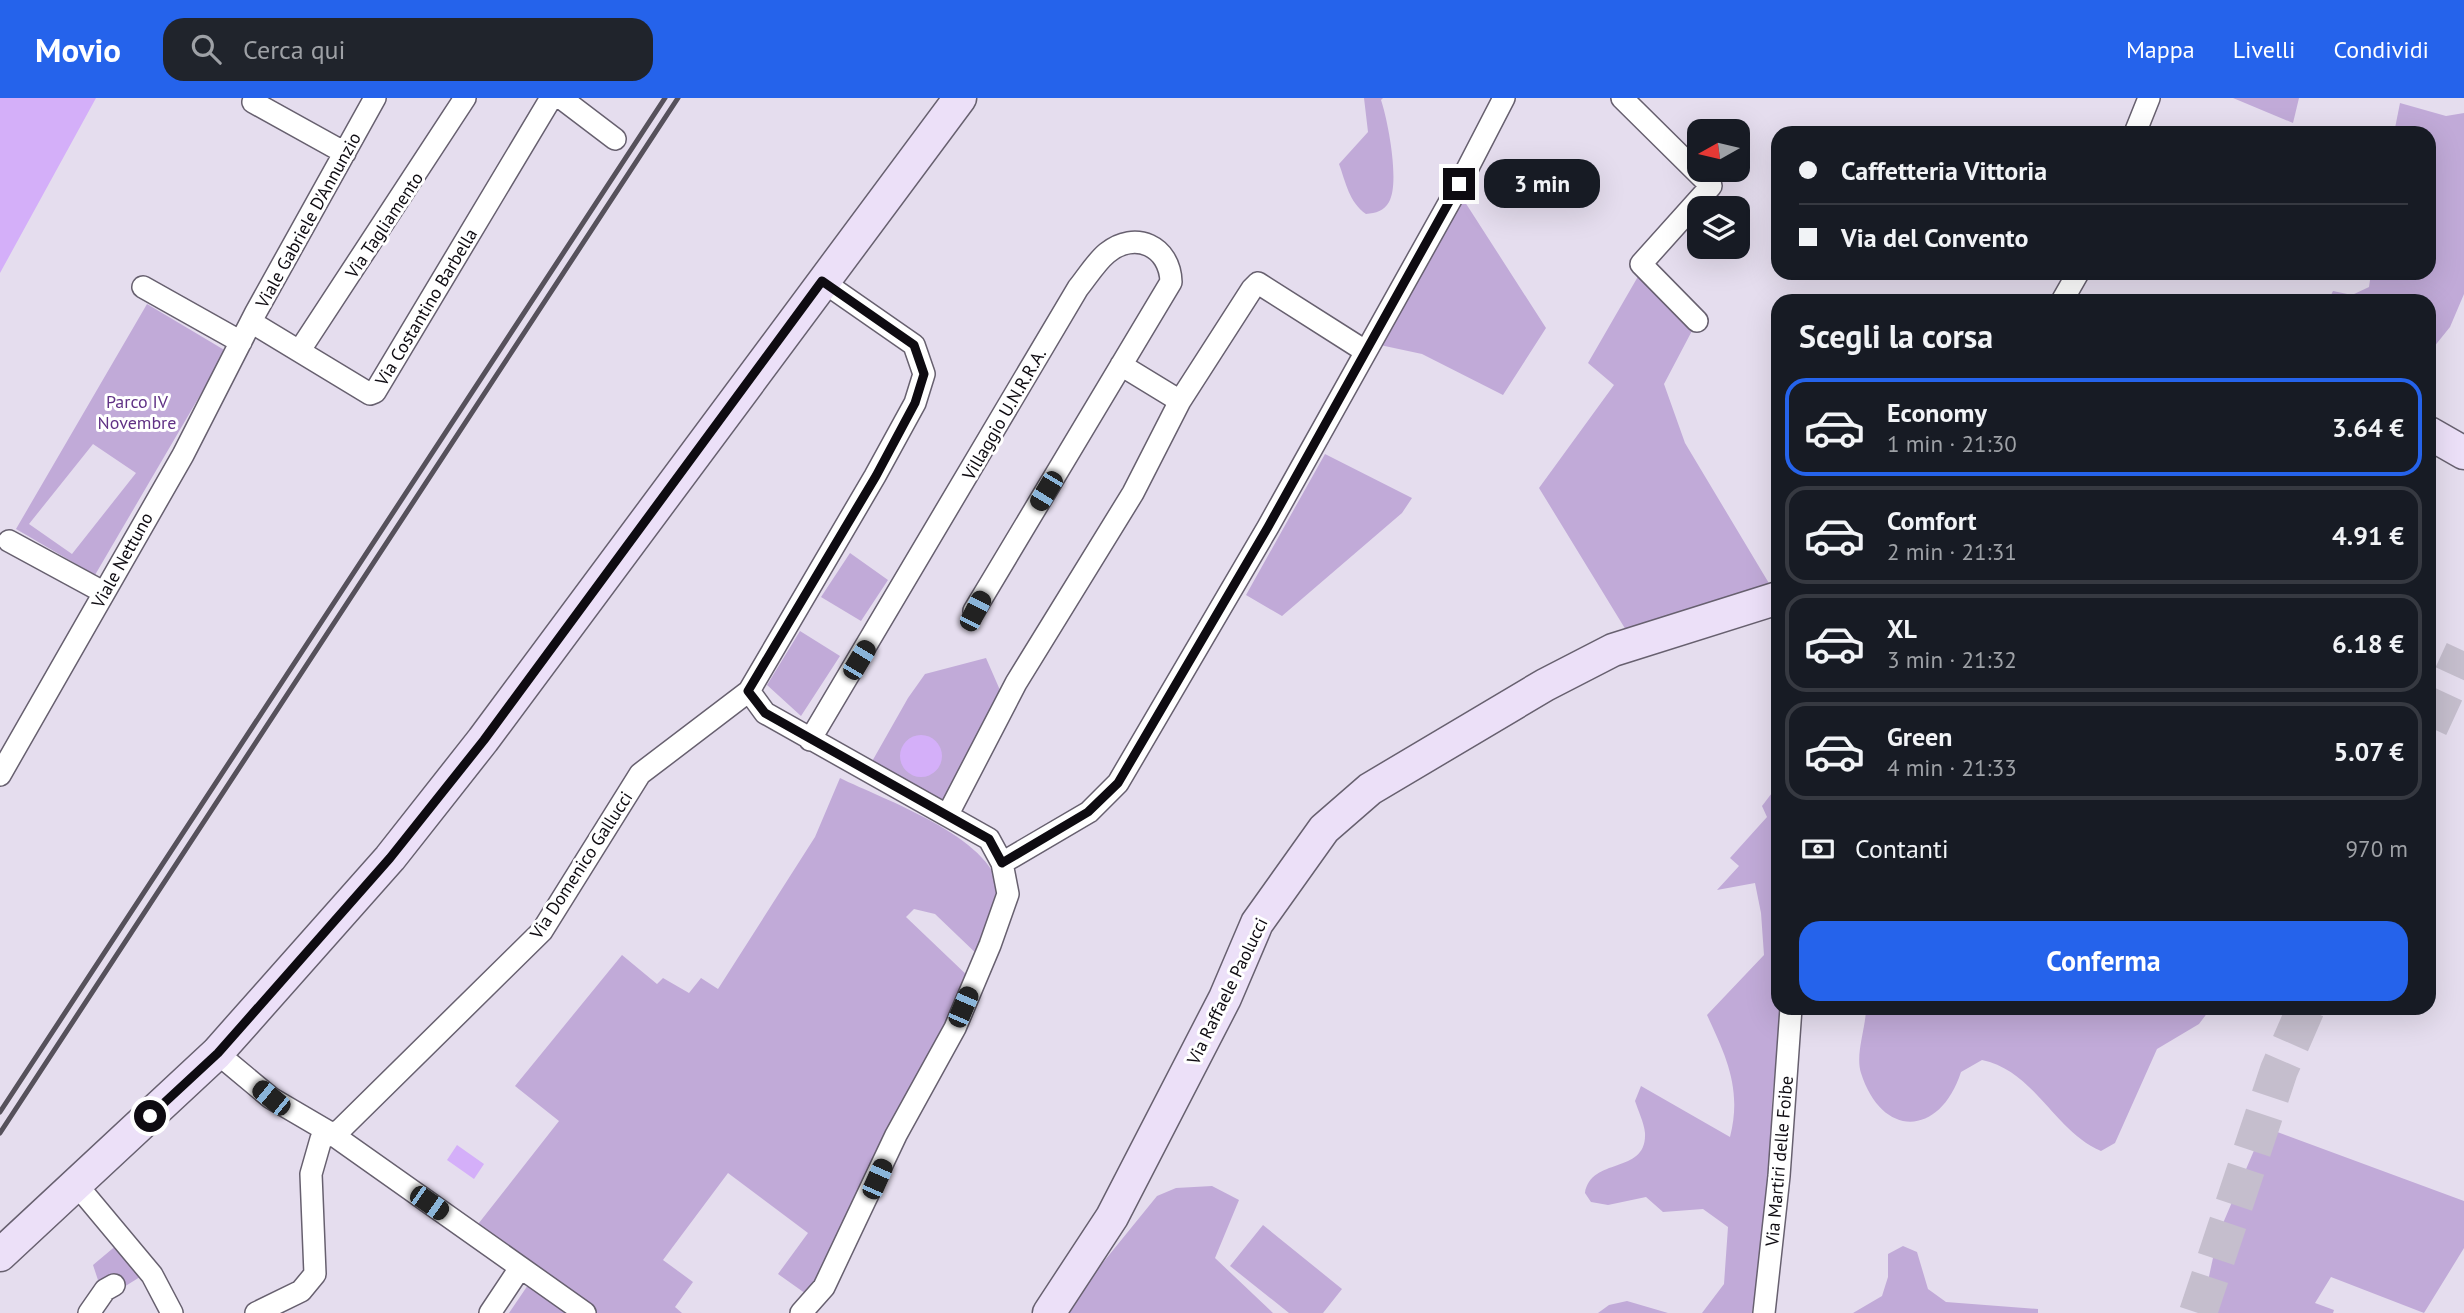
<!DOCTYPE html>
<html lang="it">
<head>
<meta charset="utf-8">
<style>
	:root { --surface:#171b24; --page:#20242c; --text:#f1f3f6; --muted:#9ea1a6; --line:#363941; --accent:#2563eb }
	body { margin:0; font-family:"PT Sans",sans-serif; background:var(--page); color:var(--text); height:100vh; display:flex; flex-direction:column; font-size:26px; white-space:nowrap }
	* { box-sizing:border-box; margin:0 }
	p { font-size:23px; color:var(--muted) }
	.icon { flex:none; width:38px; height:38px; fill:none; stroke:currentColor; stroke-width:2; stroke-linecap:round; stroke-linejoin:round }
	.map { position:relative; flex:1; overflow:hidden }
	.side { position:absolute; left:1771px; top:196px; width:665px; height:721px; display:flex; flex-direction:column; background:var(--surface); border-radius:21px; box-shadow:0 7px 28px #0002 }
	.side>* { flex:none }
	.top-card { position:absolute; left:1771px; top:28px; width:665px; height:154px; border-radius:21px; box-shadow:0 7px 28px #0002; display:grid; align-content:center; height:154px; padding:0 28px; background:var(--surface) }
	.needle { width:46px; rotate:262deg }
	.controls { position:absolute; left:1687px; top:21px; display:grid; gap:14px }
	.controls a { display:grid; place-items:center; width:63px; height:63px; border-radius:14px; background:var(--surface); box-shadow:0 7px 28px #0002; font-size:35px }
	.end { position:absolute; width:32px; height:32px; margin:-16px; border:9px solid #0e0b11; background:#fff; box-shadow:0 0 0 4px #fff }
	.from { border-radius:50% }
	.bubble { position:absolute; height:49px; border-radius:21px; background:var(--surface); box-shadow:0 7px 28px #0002; font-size:23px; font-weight:700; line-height:49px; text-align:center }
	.car { position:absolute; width:21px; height:42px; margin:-21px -10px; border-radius:9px; box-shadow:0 0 5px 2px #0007; background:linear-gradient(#222 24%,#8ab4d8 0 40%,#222 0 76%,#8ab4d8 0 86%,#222 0) }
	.top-card b { display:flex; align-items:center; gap:24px; height:66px; font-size:26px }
	.top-card b+b { border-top:2px solid var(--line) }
	.top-card i { width:18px; height:18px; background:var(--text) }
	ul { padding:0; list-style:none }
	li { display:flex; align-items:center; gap:21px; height:98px; margin:0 14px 10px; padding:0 14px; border:4px solid var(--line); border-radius:21px }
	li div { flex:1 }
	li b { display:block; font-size:26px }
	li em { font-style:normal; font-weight:700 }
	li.selected { border-color:var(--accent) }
	li>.icon { width:63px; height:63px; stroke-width:1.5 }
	h2 { padding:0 28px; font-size:32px; line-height:84px }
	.pay { display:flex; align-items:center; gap:18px; height:77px; padding:0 28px; font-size:26px }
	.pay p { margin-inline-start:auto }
	.action { display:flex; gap:14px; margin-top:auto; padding:14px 28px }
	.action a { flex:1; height:80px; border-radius:21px; background:var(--accent); color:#fff; font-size:28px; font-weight:700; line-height:80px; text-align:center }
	header { display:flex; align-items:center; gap:42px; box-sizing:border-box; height:98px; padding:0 35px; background:var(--accent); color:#fff }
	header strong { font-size:33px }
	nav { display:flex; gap:38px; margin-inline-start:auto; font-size:24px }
	.search { width:490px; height:63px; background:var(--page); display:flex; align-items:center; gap:18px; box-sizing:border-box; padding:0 24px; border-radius:21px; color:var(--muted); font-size:26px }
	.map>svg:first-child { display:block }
	.green { fill:#c1aad8; fill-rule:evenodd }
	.water { fill:#d4aff9 }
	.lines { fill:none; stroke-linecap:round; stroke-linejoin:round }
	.highway-tunnel { stroke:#c5becd; stroke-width:38; stroke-dasharray:38 19; stroke-linecap:butt }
	.street-casing { stroke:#67606f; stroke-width:24 }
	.secondary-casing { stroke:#67606f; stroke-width:35 }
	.street { stroke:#fff; stroke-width:21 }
	.secondary { stroke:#ece0f8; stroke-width:32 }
	.rail { stroke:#56515b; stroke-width:5 }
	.route { stroke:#0e0b11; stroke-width:9 }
	.labels { text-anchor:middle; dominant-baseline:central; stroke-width:6; stroke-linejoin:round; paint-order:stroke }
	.street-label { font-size:18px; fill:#0e0b11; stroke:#fff }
	.park-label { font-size:18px; fill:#603185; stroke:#fff }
</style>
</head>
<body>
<header>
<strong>Movio</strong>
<div class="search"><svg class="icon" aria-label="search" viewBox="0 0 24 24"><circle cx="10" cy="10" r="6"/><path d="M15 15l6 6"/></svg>Cerca qui</div>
<nav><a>Mappa</a><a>Livelli</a><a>Condividi</a></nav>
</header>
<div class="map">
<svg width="2464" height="1215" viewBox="0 0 2464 1215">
	<rect width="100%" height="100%" fill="#e5ddee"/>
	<path class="green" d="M 1364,0 L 1383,0 L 1381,2 C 1388,23 1400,85 1389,104 C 1384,113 1376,115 1366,116 C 1349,104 1346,85 1339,66 L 1368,34 Z
		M 2233,0 L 2299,0 L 2293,25 Z
		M 2400,5 L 2446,18 L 2464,15 L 2464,196 L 2450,229 L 2429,255 L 2429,203 L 2329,201 L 2333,193 L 2352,197 L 2369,189 L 2371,175 L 2429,175 L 2429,35 L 2394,35 Z
		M 1463,101 L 1546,230 L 1503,297 L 1422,256 L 1380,247 Z
		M 1640,175 L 1694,229 L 1664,286 L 1685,345 L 1770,487 L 1629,537 L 1539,390 L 1614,287 L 1588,265 Z
		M 147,206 L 226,253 L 95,477 L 16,431 ZM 93,346 L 136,375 L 72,456 L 29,426 Z
		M 1325,356 L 1412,400 L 1402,415 L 1282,518 L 1246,497 Z
		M 850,455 L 888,482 L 861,523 L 821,499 Z
		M 800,533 L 840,558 L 801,618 L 767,587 Z
		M 986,560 L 1003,599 L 947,711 L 870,667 L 908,600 L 925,576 Z
		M 840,680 C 882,701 993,739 999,792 C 1001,807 986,844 981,860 L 935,816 L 914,811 L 906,819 L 971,881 L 809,1198 L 778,1176 L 808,1135 L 728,1075 L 663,1162 L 693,1184 L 675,1209 L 682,1215 L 591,1215 L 475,1130 L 559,1023 L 515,988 L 622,857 L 657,886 L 663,880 L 689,895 L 701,880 L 718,891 L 815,739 Z
		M 1778,687 L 1775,767 L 1778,910 L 1781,910 L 1772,1003 L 1769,1112 L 1752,1215 L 1702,1215 L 1724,1186 L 1728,1129 L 1703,1111 L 1663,1114 L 1646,1099 L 1608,1107 L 1591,1104 L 1585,1095 C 1591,1058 1647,1077 1645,1035 C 1644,1025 1638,1012 1635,1003 L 1641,988 L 1730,1039 C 1742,992 1727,960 1707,917 L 1764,857 L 1761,815 L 1755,785 L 1717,792 L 1739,768 L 1730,760 L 1767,719 L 1762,708 Z
		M 1866,910 L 2211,910 L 2199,926 L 2157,951 L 2115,1045 L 2101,1053 C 2054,1033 2035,973 1982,962 L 1961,974 C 1940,1039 1882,1041 1861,975 C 1855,956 1866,930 1866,910 Z
		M 2264,1029 L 2464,1103 L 2464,1150 L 2424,1215 L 2331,1179 L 2315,1205 L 2334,1212 L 2333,1215 L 2201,1215 L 2218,1137 Z
		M 1212,1088 L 1239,1102 L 1215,1160 L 1273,1215 L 1062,1215 L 1157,1098 L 1176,1090 Z
		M 1263,1127 L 1342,1191 L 1323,1215 L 1289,1215 L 1230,1168 Z
		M 118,1146 L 140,1179 L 119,1192 L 98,1182 L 93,1167 Z
		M 1903,1148 L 1917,1154 L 1928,1191 L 1946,1204 L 2038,1211 L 2038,1215 L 1853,1215 L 1882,1198 L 1888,1179 L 1888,1156 Z
		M 528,1187 L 567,1215 L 509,1215 Z
		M 1627,1203 L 1668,1215 L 1598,1215 L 1609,1207 Z"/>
	<path class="water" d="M 0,0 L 96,0 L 0,175 Z
		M900 658a21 21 0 1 1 42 0a21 21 0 1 1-42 0Z
		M 457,1047 L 484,1066 L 474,1081 L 447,1062 Z"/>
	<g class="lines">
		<path class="highway-tunnel" d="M 2429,629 L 2464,553
			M 2198,1215 L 2279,972 L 2306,910"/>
		<defs>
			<path id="street" d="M 561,0 L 615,41
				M 1622,0 L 1711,88 L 1641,166 L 1697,223
				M 253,4 L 345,55
				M 2135,35 L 2149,0
				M 143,189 L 241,244
				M 2062,203 L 2078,175
				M 251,224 L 370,296 L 375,294 L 551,0
				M 300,252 L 465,0
				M 1121,267 L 1180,303
				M 9,443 L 103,494
				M 749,593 L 765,615 L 989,741 L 1002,765 L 1008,796 L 990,847 L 955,930 L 896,1037 L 824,1189 L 801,1215
				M 810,642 L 1078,190 C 1087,179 1096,164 1107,155 C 1135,132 1170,148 1171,184 L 974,513
				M 0,677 L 183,357 L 256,214 L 375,0
				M 948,716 L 1016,585 L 1133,395 L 1180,303 L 1252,191 L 1258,185 L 1365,253
				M 1002,765 L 1089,714 L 1118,685 L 1268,429 L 1459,87 L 1504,0
				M 217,955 L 271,1000 L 329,1034 L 585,1215
				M 76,1086 L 152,1177 L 172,1215
				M 89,1215 L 105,1192 L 114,1187
				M 256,1215 L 301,1193 L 315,1176 L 311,1076 L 321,1041 L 340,1032 L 542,833 L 640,676 L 749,593 L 875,378 L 915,305 L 924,276 L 914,247 L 822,183
				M 490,1215 L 520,1170
				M 1764,1215 L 1779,1078 L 1791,910"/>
			<path id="secondary" d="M 2429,335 L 2464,355
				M 0,1157 L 217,955 L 390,760 L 483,642 L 960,0
				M 1049,1215 L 1112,1119 L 1225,900 L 1257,825 L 1324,731 L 1370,691 L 1545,587 L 1613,552 L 1778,500"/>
		</defs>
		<use href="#street" class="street-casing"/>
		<use href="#secondary" class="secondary-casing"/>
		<use href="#street" class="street"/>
		<use href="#secondary" class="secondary"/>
		<path class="rail" d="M 0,1014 L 665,0
			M 0,1035 L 678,0"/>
	</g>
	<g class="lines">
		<path class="route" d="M 150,1018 L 218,955 L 390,760 L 484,642 L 822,183 L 914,247 L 924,276 L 915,305 L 876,378 L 748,593 L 765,615 L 989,741 L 1002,765 L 1088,714 L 1118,685 L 1268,429 L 1459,86"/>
	</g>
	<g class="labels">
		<g class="street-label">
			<text transform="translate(308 122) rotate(-61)">Viale Gabriele D'Annunzio</text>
			<text transform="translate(384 127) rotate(-56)">Via Tagliamento</text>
			<text transform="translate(426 209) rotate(-59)">Via Costantino Barbella</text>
			<text transform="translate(1004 316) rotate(-60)">Villaggio U.N.R.R.A.</text>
			<text transform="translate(122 462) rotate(-61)">Viale Nettuno</text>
			<text transform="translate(581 767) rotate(-57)">Via Domenico Gallucci</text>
			<text transform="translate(1227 893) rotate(-64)">Via Raffaele Paolucci</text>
			<text transform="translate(1779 1063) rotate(-85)">Via Martiri delle Foibe</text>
		</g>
		<g class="park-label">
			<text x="137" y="303">Parco IV<tspan x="137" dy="21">Novembre</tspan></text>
		</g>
	</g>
</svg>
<div class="controls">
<a><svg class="needle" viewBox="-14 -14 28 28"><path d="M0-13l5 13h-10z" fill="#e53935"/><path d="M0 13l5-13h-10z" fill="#9ea1a6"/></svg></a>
<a><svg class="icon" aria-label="layers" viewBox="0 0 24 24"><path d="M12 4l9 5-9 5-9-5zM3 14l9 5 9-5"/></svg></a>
</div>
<i class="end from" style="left:150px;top:1018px"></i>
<i class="end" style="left:1459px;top:86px"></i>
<div class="bubble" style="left:1484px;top:61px;width:116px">3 min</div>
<i class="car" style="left:1046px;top:393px;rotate:211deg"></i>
<i class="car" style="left:975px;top:513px;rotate:27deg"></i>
<i class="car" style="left:859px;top:562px;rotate:31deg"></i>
<i class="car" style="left:963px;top:909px;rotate:23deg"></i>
<i class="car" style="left:271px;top:1000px;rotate:309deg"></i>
<i class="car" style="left:877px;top:1081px;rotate:24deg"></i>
<i class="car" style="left:429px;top:1105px;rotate:125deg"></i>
<div class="top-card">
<b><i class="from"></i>Caffetteria Vittoria</b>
<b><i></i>Via del Convento</b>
</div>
<section class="side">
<h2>Scegli la corsa</h2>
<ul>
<li class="selected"><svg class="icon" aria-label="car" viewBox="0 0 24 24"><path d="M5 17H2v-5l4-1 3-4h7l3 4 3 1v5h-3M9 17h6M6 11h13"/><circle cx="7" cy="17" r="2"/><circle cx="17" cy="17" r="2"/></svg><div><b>Economy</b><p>1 min · 21:30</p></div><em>3.64 €</em></li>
<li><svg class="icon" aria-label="car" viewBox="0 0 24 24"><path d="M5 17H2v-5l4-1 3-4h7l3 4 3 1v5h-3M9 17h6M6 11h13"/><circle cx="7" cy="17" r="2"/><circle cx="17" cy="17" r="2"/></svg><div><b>Comfort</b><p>2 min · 21:31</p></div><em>4.91 €</em></li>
<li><svg class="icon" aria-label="car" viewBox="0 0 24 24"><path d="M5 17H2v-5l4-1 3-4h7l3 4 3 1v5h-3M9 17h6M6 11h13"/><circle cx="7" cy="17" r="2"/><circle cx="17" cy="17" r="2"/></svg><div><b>XL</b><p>3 min · 21:32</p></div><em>6.18 €</em></li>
<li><svg class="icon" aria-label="car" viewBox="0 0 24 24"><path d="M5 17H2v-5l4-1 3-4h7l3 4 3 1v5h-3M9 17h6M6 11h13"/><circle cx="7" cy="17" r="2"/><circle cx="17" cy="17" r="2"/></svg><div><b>Green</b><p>4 min · 21:33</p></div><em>5.07 €</em></li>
</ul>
<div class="pay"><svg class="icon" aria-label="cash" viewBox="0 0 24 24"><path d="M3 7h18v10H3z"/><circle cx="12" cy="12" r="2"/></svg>Contanti<p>970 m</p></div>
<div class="action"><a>Conferma</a></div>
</section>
</div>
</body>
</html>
